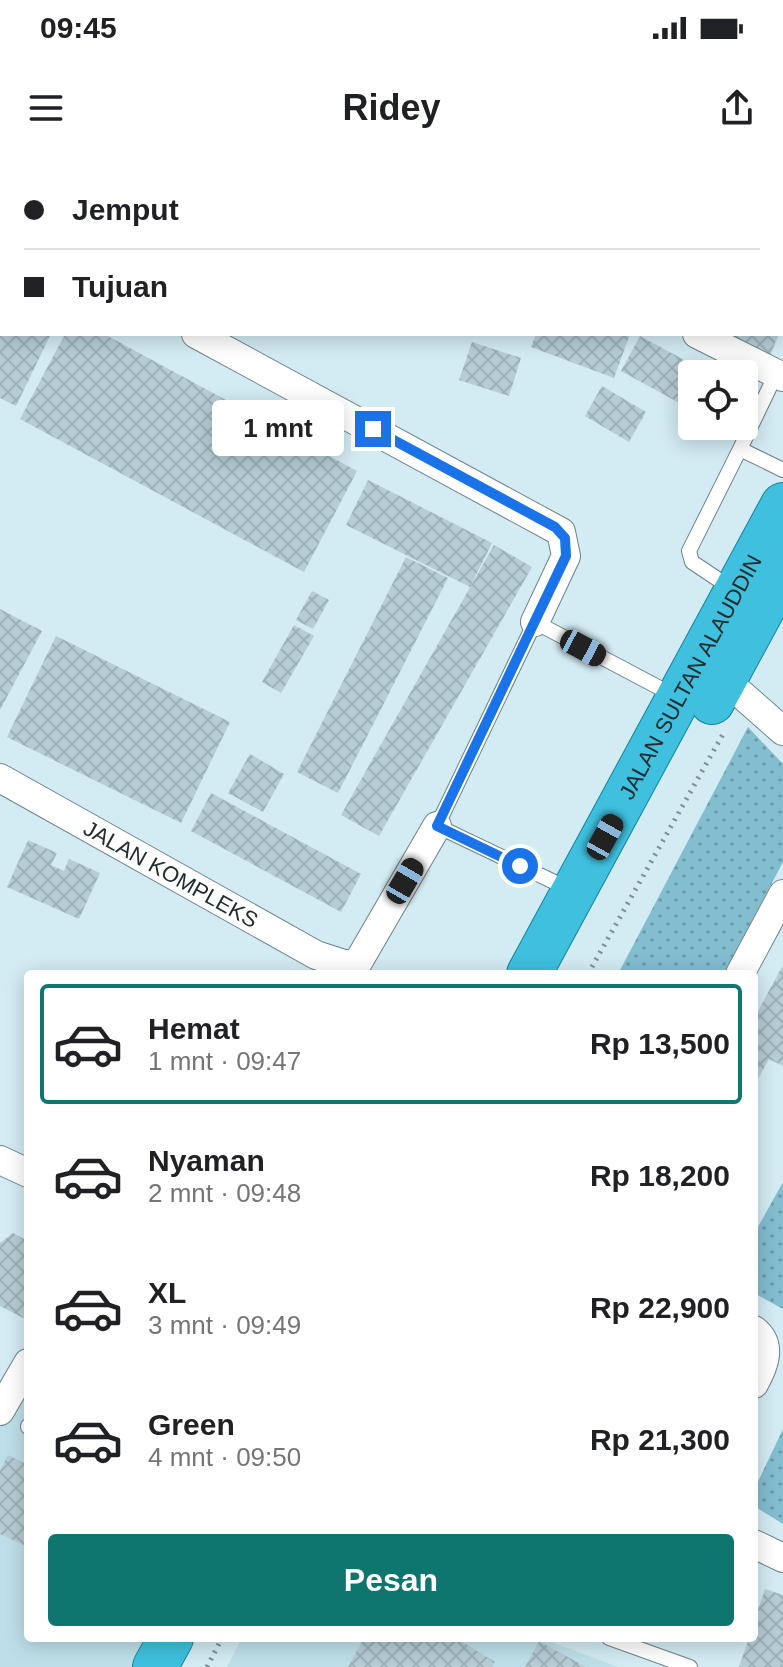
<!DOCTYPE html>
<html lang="id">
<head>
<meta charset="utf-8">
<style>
	:root { --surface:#fff; --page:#f2f2f2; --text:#202124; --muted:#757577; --line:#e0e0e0; --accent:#0f766e }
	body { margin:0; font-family:Arial,sans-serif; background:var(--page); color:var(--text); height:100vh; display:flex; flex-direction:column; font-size:30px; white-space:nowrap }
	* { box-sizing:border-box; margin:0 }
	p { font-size:26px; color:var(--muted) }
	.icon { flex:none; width:44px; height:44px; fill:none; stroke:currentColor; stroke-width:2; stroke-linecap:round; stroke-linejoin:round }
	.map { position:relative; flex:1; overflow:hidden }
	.side { position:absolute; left:24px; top:810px; width:734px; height:672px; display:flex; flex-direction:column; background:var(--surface); border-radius:8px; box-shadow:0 4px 20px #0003 }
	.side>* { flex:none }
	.hud { position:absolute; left:0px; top:0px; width:784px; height:176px; box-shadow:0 4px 20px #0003; display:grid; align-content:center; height:176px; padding:0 24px; background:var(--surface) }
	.fabs { position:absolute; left:678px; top:200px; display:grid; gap:16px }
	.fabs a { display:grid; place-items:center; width:80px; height:80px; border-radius:8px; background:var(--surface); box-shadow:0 4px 20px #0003; font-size:40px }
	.end { position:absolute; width:36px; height:36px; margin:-18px; border:10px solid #1a73e8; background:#fff; box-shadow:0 0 0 4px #fff }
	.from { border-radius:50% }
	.bubble { position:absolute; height:56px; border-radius:8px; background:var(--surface); box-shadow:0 4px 20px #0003; font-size:26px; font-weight:600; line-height:56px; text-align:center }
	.car { position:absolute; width:24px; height:48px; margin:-24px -12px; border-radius:10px; box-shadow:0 0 6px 2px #0007; background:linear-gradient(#222 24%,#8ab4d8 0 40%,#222 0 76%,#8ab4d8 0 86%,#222 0) }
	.hud b { display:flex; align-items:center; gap:28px; height:76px; font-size:30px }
	.hud b+b { border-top:2px solid var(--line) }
	.hud i { width:20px; height:20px; background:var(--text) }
	ul { padding:14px 0 0; list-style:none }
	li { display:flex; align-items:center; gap:24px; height:120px; margin:0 16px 12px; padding:0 8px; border:4px solid transparent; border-radius:8px }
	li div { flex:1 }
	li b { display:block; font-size:30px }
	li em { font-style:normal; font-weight:600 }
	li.on { border-color:var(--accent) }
	li>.icon { width:72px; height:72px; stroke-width:1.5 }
	.primary-button { display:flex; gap:16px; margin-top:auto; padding:16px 24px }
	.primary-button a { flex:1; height:92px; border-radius:8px; background:var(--accent); color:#fff; font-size:32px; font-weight:600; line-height:92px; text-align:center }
	.status { display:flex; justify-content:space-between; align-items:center; height:56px; padding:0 40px; background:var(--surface); direction:ltr }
	.status svg { height:22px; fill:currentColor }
	header { display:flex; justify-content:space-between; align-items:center; height:104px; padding:0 24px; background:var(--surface); font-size:36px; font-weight:600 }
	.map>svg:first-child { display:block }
	.built { fill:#bedfe9 }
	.park { fill:url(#park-dots) }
	.building { fill:url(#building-cross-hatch) }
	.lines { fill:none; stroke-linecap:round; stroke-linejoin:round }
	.service-casing { stroke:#6c8289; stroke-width:16 }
	.minor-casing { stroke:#6c8289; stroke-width:30 }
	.trunk-casing { stroke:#14829b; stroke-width:46 }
	.path { stroke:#7d8e94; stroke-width:5; stroke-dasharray:2 6; stroke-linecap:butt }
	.service { stroke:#fff; stroke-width:14 }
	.minor { stroke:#fff; stroke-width:28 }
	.trunk { stroke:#3ec0de; stroke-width:44 }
	.route { stroke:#1a73e8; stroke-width:10 }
	.labels { text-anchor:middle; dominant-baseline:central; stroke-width:6; stroke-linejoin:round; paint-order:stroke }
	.street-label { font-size:22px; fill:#222b2e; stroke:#fff }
</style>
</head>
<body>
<div class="status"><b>09:45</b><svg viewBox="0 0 49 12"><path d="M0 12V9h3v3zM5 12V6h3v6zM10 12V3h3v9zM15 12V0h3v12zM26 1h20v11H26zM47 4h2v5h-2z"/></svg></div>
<header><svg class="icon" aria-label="menu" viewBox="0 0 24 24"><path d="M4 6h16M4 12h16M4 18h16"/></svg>Ridey<svg class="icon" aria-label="share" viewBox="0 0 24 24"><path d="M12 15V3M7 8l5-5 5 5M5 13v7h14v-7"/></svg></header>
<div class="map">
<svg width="783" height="1507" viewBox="0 0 783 1507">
	<defs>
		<pattern id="park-dots" width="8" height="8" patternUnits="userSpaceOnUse" patternTransform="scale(2)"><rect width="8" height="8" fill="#83bdd0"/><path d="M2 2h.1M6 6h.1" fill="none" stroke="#6b9aa9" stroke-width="1.8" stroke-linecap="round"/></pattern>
		<pattern id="building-cross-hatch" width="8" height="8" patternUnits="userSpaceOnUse" patternTransform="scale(2)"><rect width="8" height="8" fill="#b6cdd5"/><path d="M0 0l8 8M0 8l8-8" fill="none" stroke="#9cb0b7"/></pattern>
	</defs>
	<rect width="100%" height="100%" fill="#d3ebf3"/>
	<path class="built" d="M 28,1218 L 28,1478 L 156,1478 L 140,1507 L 0,1507 L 0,1264 Z
		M 242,1478 L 541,1478 L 618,1507 L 227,1507 Z"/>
	<path class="park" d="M 748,567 L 783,604 L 783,702 L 724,814 L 618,814 Z
		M 783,1022 L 783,1149 L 754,1133 L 754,1074 Z
		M 783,1269 L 783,1364 L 754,1346 L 754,1330 Z"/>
	<path class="building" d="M 0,174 L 51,174 L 16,246 L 0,238 Z
		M 65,174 L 104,174 L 357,311 L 304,412 L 20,259 Z
		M 536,174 L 630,174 L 614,218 L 531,187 Z
		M 724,174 L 779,174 L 769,198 Z
		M 640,176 L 710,214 L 692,214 L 692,250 L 621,211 Z
		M 472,182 L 521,198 L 509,236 L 459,220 Z
		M 602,226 L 646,252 L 629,282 L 585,256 Z
		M 368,320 L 492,383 L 470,427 L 346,365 Z
		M 494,385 L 532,407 L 379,676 L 341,655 Z
		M 406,397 L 448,418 L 338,633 L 297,612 Z
		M 312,431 L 329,440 L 313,469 L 296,460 Z
		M 0,449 L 42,471 L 0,550 Z
		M 294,465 L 314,476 L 281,533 L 262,522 Z
		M 56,476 L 230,562 L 181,663 L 7,577 Z
		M 250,594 L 284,614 L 263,652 L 228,633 Z
		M 211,633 L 361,714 L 341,752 L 191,671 Z
		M 28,680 L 57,693 L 51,705 L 64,711 L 69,699 L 100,713 L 79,759 L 7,727 Z
		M 783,805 L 783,906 L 769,899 L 754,926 L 754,851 L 757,853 Z
		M 13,1073 L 28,1081 L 27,1160 L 0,1146 L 0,1083 Z
		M 8,1295 L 28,1305 L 28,1387 L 0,1374 L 0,1311 Z
		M 765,1429 L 783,1435 L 783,1507 L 739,1507 L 749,1478 L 754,1478 L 754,1462 Z
		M 364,1478 L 456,1478 L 495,1502 L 492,1507 L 348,1507 Z
		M 539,1481 L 586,1507 L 525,1507 Z"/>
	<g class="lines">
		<defs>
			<path id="service" d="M 740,289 L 776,214
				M 734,430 L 692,402 L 689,391 L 740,289 L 783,310
				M 571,730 L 437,666 L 535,462 L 673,535
				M 28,1266 L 28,1267
				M 609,1478 L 690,1507"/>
			<g id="minor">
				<path d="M 346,0 L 350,2"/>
				<path d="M 0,71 L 2,72"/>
				<path d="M 196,174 L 561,372 L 566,396 L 535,462"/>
				<path d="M 697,174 L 783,217"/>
				<path d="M 724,519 L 783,571"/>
				<path id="s1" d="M 0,618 L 316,795 L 344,804 L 357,804 L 437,666"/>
				<path d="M 740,814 L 783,734"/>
				<path d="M 0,1000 L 28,1013"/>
				<path d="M 754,1170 C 773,1185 764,1206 754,1224"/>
				<path d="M 0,1251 L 28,1203"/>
				<path d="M 754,1384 L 783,1398"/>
			</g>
			<g id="trunk">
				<path d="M 712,542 L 783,411"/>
				<path id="s2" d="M 529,814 L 783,345"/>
				<path d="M 155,1507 L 171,1478"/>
			</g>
		</defs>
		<use href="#service" class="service-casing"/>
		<use href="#minor" class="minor-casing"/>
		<use href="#trunk" class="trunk-casing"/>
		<path class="path" d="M 588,814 L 723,574
			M 207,1507 L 222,1478"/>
		<use href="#service" class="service"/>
		<use href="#minor" class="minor"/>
		<use href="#trunk" class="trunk"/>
	</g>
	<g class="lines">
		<path class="route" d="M 373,269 L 555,367 L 565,378 L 566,396 L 437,666 L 520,706"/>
	</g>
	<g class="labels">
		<g class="street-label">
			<text stroke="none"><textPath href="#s2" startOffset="338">JALAN SULTAN ALAUDDIN</textPath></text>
			<text stroke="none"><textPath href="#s1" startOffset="196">JALAN KOMPLEKS</textPath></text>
		</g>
	</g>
</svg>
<div class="fabs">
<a><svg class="icon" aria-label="locate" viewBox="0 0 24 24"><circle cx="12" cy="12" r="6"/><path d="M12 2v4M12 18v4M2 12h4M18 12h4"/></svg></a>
</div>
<i class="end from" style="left:520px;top:706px"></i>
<i class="end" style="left:373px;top:269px"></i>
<div class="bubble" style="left:212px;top:240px;width:132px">1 mnt</div>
<i class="car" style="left:583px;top:488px;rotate:118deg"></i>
<i class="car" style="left:605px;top:677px;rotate:29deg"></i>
<i class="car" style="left:405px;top:721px;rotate:30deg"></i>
<div class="hud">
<b><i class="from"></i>Jemput</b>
<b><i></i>Tujuan</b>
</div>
<section class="side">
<ul>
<li class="on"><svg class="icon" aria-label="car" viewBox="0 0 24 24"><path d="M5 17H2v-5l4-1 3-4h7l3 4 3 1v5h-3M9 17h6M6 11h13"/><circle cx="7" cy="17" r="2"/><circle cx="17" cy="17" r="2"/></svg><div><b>Hemat</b><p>1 mnt · 09:47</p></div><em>Rp 13,500</em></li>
<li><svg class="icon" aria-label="car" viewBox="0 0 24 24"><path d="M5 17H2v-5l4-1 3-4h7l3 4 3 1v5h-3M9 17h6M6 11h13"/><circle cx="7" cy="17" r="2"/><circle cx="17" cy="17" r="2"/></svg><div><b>Nyaman</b><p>2 mnt · 09:48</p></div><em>Rp 18,200</em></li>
<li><svg class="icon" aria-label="car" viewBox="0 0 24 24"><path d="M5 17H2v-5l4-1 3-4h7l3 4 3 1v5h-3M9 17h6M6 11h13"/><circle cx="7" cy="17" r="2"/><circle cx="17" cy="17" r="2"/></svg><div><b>XL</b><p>3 mnt · 09:49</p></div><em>Rp 22,900</em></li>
<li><svg class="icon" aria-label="car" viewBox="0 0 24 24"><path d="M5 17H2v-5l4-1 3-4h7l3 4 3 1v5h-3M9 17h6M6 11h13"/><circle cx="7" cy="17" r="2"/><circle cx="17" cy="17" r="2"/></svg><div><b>Green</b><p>4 mnt · 09:50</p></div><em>Rp 21,300</em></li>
</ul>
<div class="primary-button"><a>Pesan</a></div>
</section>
</div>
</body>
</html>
